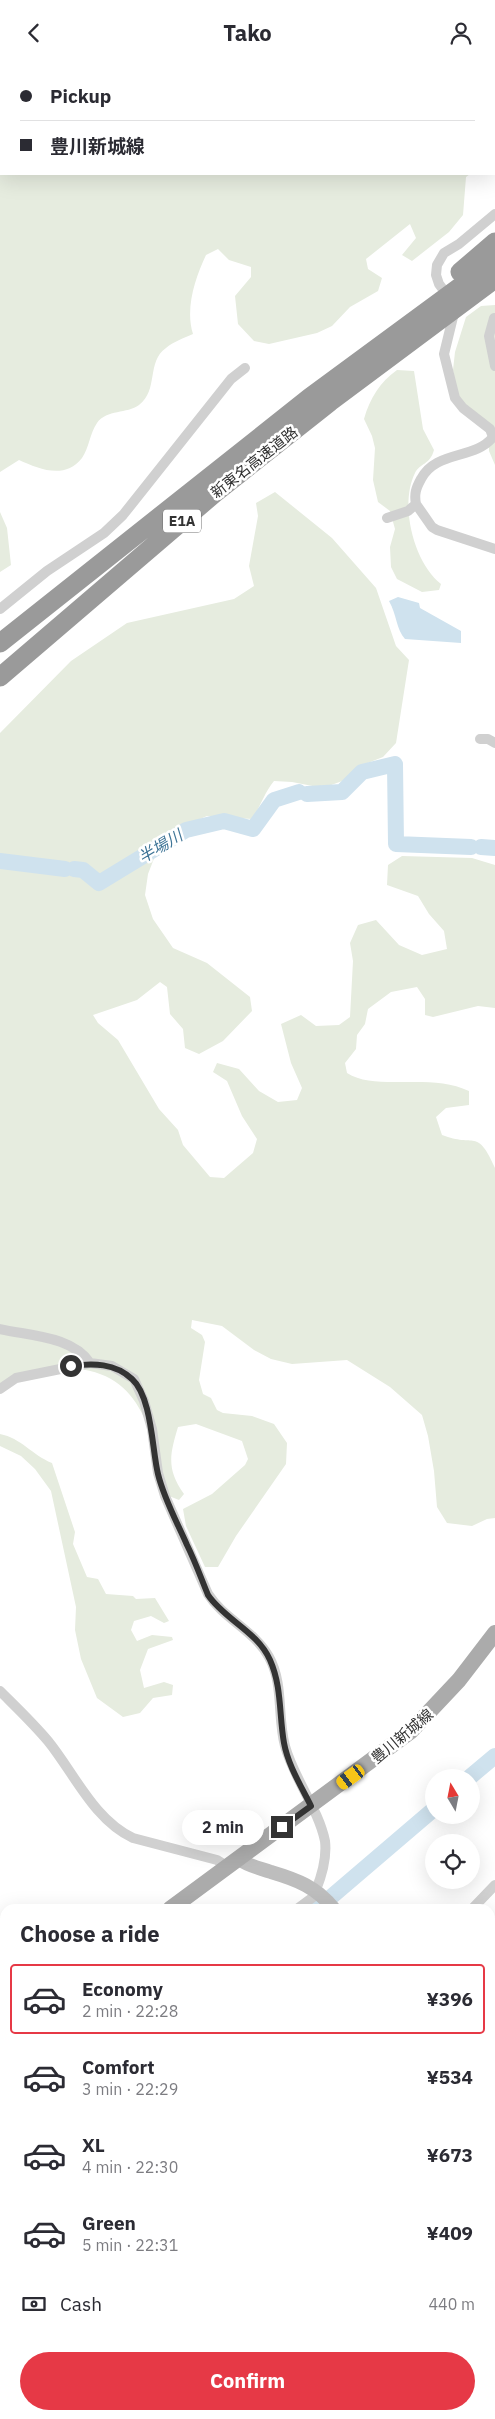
<!DOCTYPE html>
<html lang="en">
<head>
<meta charset="utf-8">
<style>
	:root { --surface:#fff; --page:#f2f2f3; --text:#2b2b33; --muted:#7c7c81; --line:#e1e1e2; --accent:#e63946 }
	body { margin:0; font-family:"IBM Plex Sans","Noto Sans JP",sans-serif; background:var(--page); color:var(--text); height:100vh; display:flex; flex-direction:column; font-size:19px; white-space:nowrap }
	* { box-sizing:border-box; margin:0 }
	p { font-size:16px; color:var(--muted) }
	.icon { flex:none; width:28px; height:28px; fill:none; stroke:currentColor; stroke-width:2; stroke-linecap:round; stroke-linejoin:round }
	.map { position:relative; flex:1; overflow:hidden }
	.sheet { position:absolute; left:0px; top:1839px; width:495px; height:516px; display:flex; flex-direction:column; background:var(--surface); border-radius:15px 15px 0 0; box-shadow:0 5px 20px #0002 }
	.sheet>* { flex:none }
	.banner { position:absolute; left:0px; top:0px; width:495px; height:110px; box-shadow:0 5px 20px #0002; display:grid; align-content:center; height:110px; padding:0 20px; background:var(--surface) }
	.needle { width:32px; rotate:350deg }
	.controls { position:absolute; left:425px; top:1704px; display:grid; gap:10px }
	.controls a { display:grid; place-items:center; width:55px; height:55px; border-radius:50%; background:var(--surface); box-shadow:0 5px 20px #0002; font-size:25px }
	.end { position:absolute; width:22px; height:22px; margin:-11px; border:6px solid #333; background:#fff; box-shadow:0 0 0 2px #fff }
	.from { border-radius:50% }
	.bubble { position:absolute; height:35px; border-radius:18px; background:var(--surface); box-shadow:0 5px 20px #0002; font-size:16px; font-weight:800; line-height:35px; text-align:center }
	.car { position:absolute; width:15px; height:30px; margin:-15px -8px; border-radius:6px; box-shadow:0 0 4px 1px #0007; background:linear-gradient(#f5c518 24%,#345 0 40%,#f5c518 0 76%,#345 0 86%,#f5c518 0) }
	.banner b { display:flex; align-items:center; gap:18px; height:48px; font-size:19px }
	.banner b+b { border-top:1px solid var(--line) }
	.banner i { width:12px; height:12px; background:var(--text) }
	ul { padding:0; list-style:none }
	li { display:flex; align-items:center; gap:15px; height:70px; margin:0 10px 8px; padding:0 10px; border:2px solid transparent; border-radius:5px }
	li div { flex:1 }
	li b { display:block; font-size:19px }
	li em { font-style:normal; font-weight:800 }
	li.active { border-color:var(--accent) }
	li>.icon { width:45px; height:45px; stroke-width:1.5 }
	h2 { padding:0 20px; font-size:22px; line-height:60px }
	.pay { display:flex; align-items:center; gap:12px; height:55px; padding:0 20px; font-size:19px }
	.pay p { margin-inline-start:auto }
	.primary-button { display:flex; gap:10px; margin-top:auto; padding:10px 20px }
	.primary-button a { flex:1; height:58px; border-radius:30px; background:var(--accent); color:#fff; font-size:20px; font-weight:800; line-height:58px; text-align:center }
	header { display:flex; justify-content:space-between; align-items:center; height:65px; padding:0 20px; background:var(--surface); font-size:22px; font-weight:800 }
	.map>svg:first-child { display:block }
	.green { fill:#e6ecdf }
	.water { fill:#cfe2ee }
	.lines { fill:none; stroke-linecap:round; stroke-linejoin:round }
	.river { stroke:#cfe2ee; stroke-width:16 }
	.street { stroke:#d0d0d0; stroke-width:10 }
	.secondary { stroke:#bdbdbd; stroke-width:14 }
	.primary { stroke:#ababab; stroke-width:16 }
	.highway { stroke:#9a9a9a; stroke-width:19 }
	.route { stroke:#333; stroke-width:6 }
	.labels { text-anchor:middle; dominant-baseline:central; stroke-width:5; stroke-linejoin:round; paint-order:stroke }
	.shield { fill:#fff; stroke:#707070; stroke-width:1 }
	.shield-label { font-size:14px; font-weight:bold; fill:#333 }
	.street-label { font-size:15px; fill:#333; stroke:#fff }
	.water-label { font-size:16px; font-style:italic; fill:#3f7597; stroke:#fff }
</style>
</head>
<body>
<header><svg class="icon" aria-label="back" viewBox="0 0 24 24"><path d="M15 5l-7 7 7 7"/></svg>Tako<svg class="icon" aria-label="person" viewBox="0 0 24 24"><circle cx="12" cy="8" r="4"/><path d="M4 21q1-7 8-7t8 7"/></svg></header>
<div class="map">
<svg width="495" height="2354" viewBox="0 0 495 2354">
	<rect width="100%" height="100%" fill="#fff"/>
	<path class="green" d="M 0,0 L 495,0 L 495,95 L 494,1 L 1,1 L 1,109 L 470,109 L 466,112 L 463,150 L 449,167 L 412,196 L 402,190 L 416,173 L 410,159 L 366,194 L 368,204 L 382,213 L 378,226 L 350,242 L 332,261 L 317,268 L 269,279 L 254,276 L 238,259 L 235,231 L 251,212 L 251,202 L 229,195 L 218,184 L 206,190 C 195,213 185,244 193,269 C 184,273 173,277 166,283 C 146,297 159,325 139,340 C 127,349 107,344 97,358 C 90,368 89,383 82,393 C 65,415 39,404 19,395 L 0,407 Z
		M 495,240 L 495,400 L 489,386 L 489,370 L 457,330 L 453,305 L 455,287 L 466,252 L 481,241 Z
		M 397,305 L 414,306 L 423,364 L 434,385 C 430,400 420,398 415,408 C 399,440 414,498 441,519 L 439,525 L 422,527 L 397,514 L 391,502 L 390,482 L 395,464 L 390,446 L 378,437 L 373,415 L 375,383 L 372,371 L 364,354 C 370,333 380,317 397,305 Z
		M 275,427 L 332,473 L 376,523 L 396,581 L 409,595 L 396,678 L 383,692 L 360,701 L 345,715 L 323,723 L 292,717 L 274,716 C 264,728 261,741 252,754 L 207,751 L 179,763 L 162,773 L 148,809 L 145,830 L 153,854 L 173,883 L 207,898 L 250,932 L 252,946 L 223,976 L 199,989 L 185,983 L 183,964 L 170,949 L 167,922 L 160,917 L 137,935 L 93,950 L 98,958 L 118,975 L 159,1044 L 178,1065 L 183,1080 L 210,1112 L 224,1113 L 253,1088 L 257,1074 L 242,1051 L 227,1016 L 213,1007 L 217,998 L 239,1004 L 259,1026 L 278,1037 L 297,1035 L 302,1023 L 291,998 L 281,959 L 301,950 L 316,961 L 339,960 L 350,952 L 353,896 L 350,878 L 358,860 L 376,855 L 399,880 L 422,890 L 447,884 L 444,866 L 429,849 L 418,831 L 387,820 L 388,800 L 402,791 L 472,793 L 495,800 L 495,943 L 478,941 L 433,952 L 425,950 L 425,934 L 417,922 L 391,927 L 368,944 L 365,959 L 357,970 L 356,984 L 345,998 L 347,1008 C 377,1027 430,1007 469,1026 L 469,1040 L 446,1043 L 436,1052 L 442,1070 C 475,1083 477,1062 495,1103 L 495,1453 L 487,1454 L 472,1461 L 447,1458 L 437,1442 L 434,1406 L 428,1371 L 422,1350 L 390,1322 L 347,1295 L 292,1299 L 271,1294 L 254,1285 L 222,1261 L 192,1255 L 191,1263 L 202,1270 L 205,1277 L 199,1315 L 203,1329 L 211,1333 L 217,1345 L 223,1348 L 252,1351 L 274,1359 L 287,1378 L 286,1399 L 236,1471 L 218,1502 L 205,1502 L 186,1461 L 183,1444 L 212,1429 L 245,1400 L 248,1394 L 242,1376 L 196,1359 L 178,1362 C 170,1389 166,1404 184,1429 L 179,1435 L 169,1431 C 149,1365 144,1302 60,1303 C 38,1303 18,1307 0,1321 L 0,668 L 71,596 L 127,558 L 234,534 L 254,521 L 249,501 L 258,451 L 256,438 Z
		M 0,447 L 7,463 L 11,500 L 0,507 Z
		M 0,1369 C 21,1373 32,1390 52,1398 L 75,1467 L 73,1479 L 87,1512 L 98,1514 L 106,1529 L 133,1531 L 136,1534 L 155,1533 L 169,1556 L 164,1558 L 151,1551 L 134,1556 L 131,1565 L 137,1576 L 152,1570 L 172,1572 L 173,1575 L 148,1584 L 140,1605 L 144,1623 L 164,1617 L 173,1620 L 172,1630 L 153,1633 L 140,1648 L 123,1652 L 97,1633 L 81,1594 L 75,1565 L 76,1542 L 51,1426 L 35,1404 L 21,1391 L 0,1381 Z"/>
	<path class="water" d="M 398,532 L 419,538 L 420,543 L 461,566 L 461,578 L 405,574 C 396,564 397,550 389,536 Z"/>
	<g class="lines">
		<path class="river" d="M 307,729 L 342,727 L 362,707 L 395,699 L 396,779 L 471,782
			M 481,782 L 495,783
			M 0,796 L 65,804
			M 74,804 L 83,805 L 99,818 L 186,765 L 224,756 L 253,764 L 274,735 L 299,727
			M 470,1712 L 495,1691
			M 317,1844 L 434,1744
			M 0,2107 L 5,2109
			M 309,2350 L 313,2354
			M 33,2354 L 39,2350"/>
		<path class="street" d="M 494,253 L 489,271 L 495,301
			M 416,439 C 414,429 416,423 421,414 C 436,385 475,395 493,372 L 490,364 L 463,343 L 455,333 L 444,289 L 453,252 L 451,235 L 439,219 L 436,210 L 437,200 L 444,188 L 459,179 L 495,149
			M 387,453 L 408,446 L 416,439 L 432,462 L 437,465 L 495,484
			M 0,544 L 47,506 L 104,468 L 123,450 L 231,314 L 245,303
			M 480,674 L 488,674 L 495,678
			M 0,1264 C 30,1271 72,1271 90,1298
			M 0,1324 L 16,1313 L 90,1298 L 112,1301 L 134,1314 L 144,1336 L 152,1364 L 158,1408 L 165,1431 L 208,1529 C 224,1554 254,1565 269,1592 C 284,1619 277,1652 285,1681 C 294,1714 318,1743 325,1776 C 327,1793 322,1810 316,1825
			M 0,1626 C 16,1642 33,1658 48,1676 C 74,1708 94,1755 133,1773 L 217,1795 L 228,1802
			M 297,1844 L 320,1827
			M 472,1844 L 495,1820
			M 0,1913 L 5,1919
			M 490,2149 L 495,2147
			M 0,2205 L 5,2214
			M 490,2238 L 495,2243
			M 0,2277 L 5,2275
			M 64,2350 L 65,2354
			M 437,2350 L 441,2354
			M 49,2354 L 55,2350
			M 351,2354 L 356,2350"/>
		<path class="secondary" d="M 239,1794 C 248,1801 260,1803 271,1807 C 298,1815 316,1822 334,1844
			M 490,1949 L 495,1953"/>
		<path class="primary" d="M 170,1844 L 411,1666 L 459,1615 L 495,1568
			M 0,1969 L 5,1966"/>
		<path class="highway" d="M 460,207 L 495,177
			M 0,578 L 309,333 L 495,196
			M 0,612 L 215,428 L 330,337 L 495,214"/>
	</g>
	<g class="lines">
		<path class="route" d="M 71,1301 C 93,1298 115,1298 132,1314 C 152,1332 152,1385 158,1409 C 164,1434 177,1457 187,1480 C 195,1496 201,1513 208,1530 C 225,1555 257,1566 270,1595 C 282,1622 279,1650 284,1678 C 288,1700 301,1721 311,1741 L 282,1762"/>
	</g>
	<g class="labels">
		<rect class="shield" x="163" y="444.5" width="38" height="23" rx="4"/>
		<g class="shield-label">
			<text x="182" y="456">E1A</text>
		</g>
		<g class="street-label">
			<text transform="translate(254 397) rotate(-38)">新東名高速道路</text>
			<text transform="translate(402 1671) rotate(-40)">豊川新城線</text>
		</g>
		<g class="water-label">
			<text transform="translate(160 781) rotate(-31)">半場川</text>
		</g>
	</g>
</svg>
<div class="controls">
<a><svg class="needle" viewBox="-14 -14 28 28"><path d="M0-13l5 13h-10z" fill="#e53935"/><path d="M0 13l5-13h-10z" fill="#7c7c81"/></svg></a>
<a><svg class="icon" aria-label="locate" viewBox="0 0 24 24"><circle cx="12" cy="12" r="6"/><path d="M12 2v4M12 18v4M2 12h4M18 12h4"/></svg></a>
</div>
<i class="end from" style="left:71px;top:1301px"></i>
<i class="end" style="left:282px;top:1762px"></i>
<div class="bubble" style="left:182px;top:1745px;width:82px">2 min</div>
<i class="car" style="left:351px;top:1712px;rotate:234deg"></i>
<div class="banner">
<b><i class="from"></i>Pickup</b>
<b><i></i>豊川新城線</b>
</div>
<section class="sheet">
<h2>Choose a ride</h2>
<ul>
<li class="active"><svg class="icon" aria-label="car" viewBox="0 0 24 24"><path d="M5 17H2v-5l4-1 3-4h7l3 4 3 1v5h-3M9 17h6M6 11h13"/><circle cx="7" cy="17" r="2"/><circle cx="17" cy="17" r="2"/></svg><div><b>Economy</b><p>2 min · 22:28</p></div><em>¥396</em></li>
<li><svg class="icon" aria-label="car" viewBox="0 0 24 24"><path d="M5 17H2v-5l4-1 3-4h7l3 4 3 1v5h-3M9 17h6M6 11h13"/><circle cx="7" cy="17" r="2"/><circle cx="17" cy="17" r="2"/></svg><div><b>Comfort</b><p>3 min · 22:29</p></div><em>¥534</em></li>
<li><svg class="icon" aria-label="car" viewBox="0 0 24 24"><path d="M5 17H2v-5l4-1 3-4h7l3 4 3 1v5h-3M9 17h6M6 11h13"/><circle cx="7" cy="17" r="2"/><circle cx="17" cy="17" r="2"/></svg><div><b>XL</b><p>4 min · 22:30</p></div><em>¥673</em></li>
<li><svg class="icon" aria-label="car" viewBox="0 0 24 24"><path d="M5 17H2v-5l4-1 3-4h7l3 4 3 1v5h-3M9 17h6M6 11h13"/><circle cx="7" cy="17" r="2"/><circle cx="17" cy="17" r="2"/></svg><div><b>Green</b><p>5 min · 22:31</p></div><em>¥409</em></li>
</ul>
<div class="pay"><svg class="icon" aria-label="cash" viewBox="0 0 24 24"><path d="M3 7h18v10H3z"/><circle cx="12" cy="12" r="2"/></svg>Cash<p>440 m</p></div>
<div class="primary-button"><a>Confirm</a></div>
</section>
</div>
</body>
</html>
